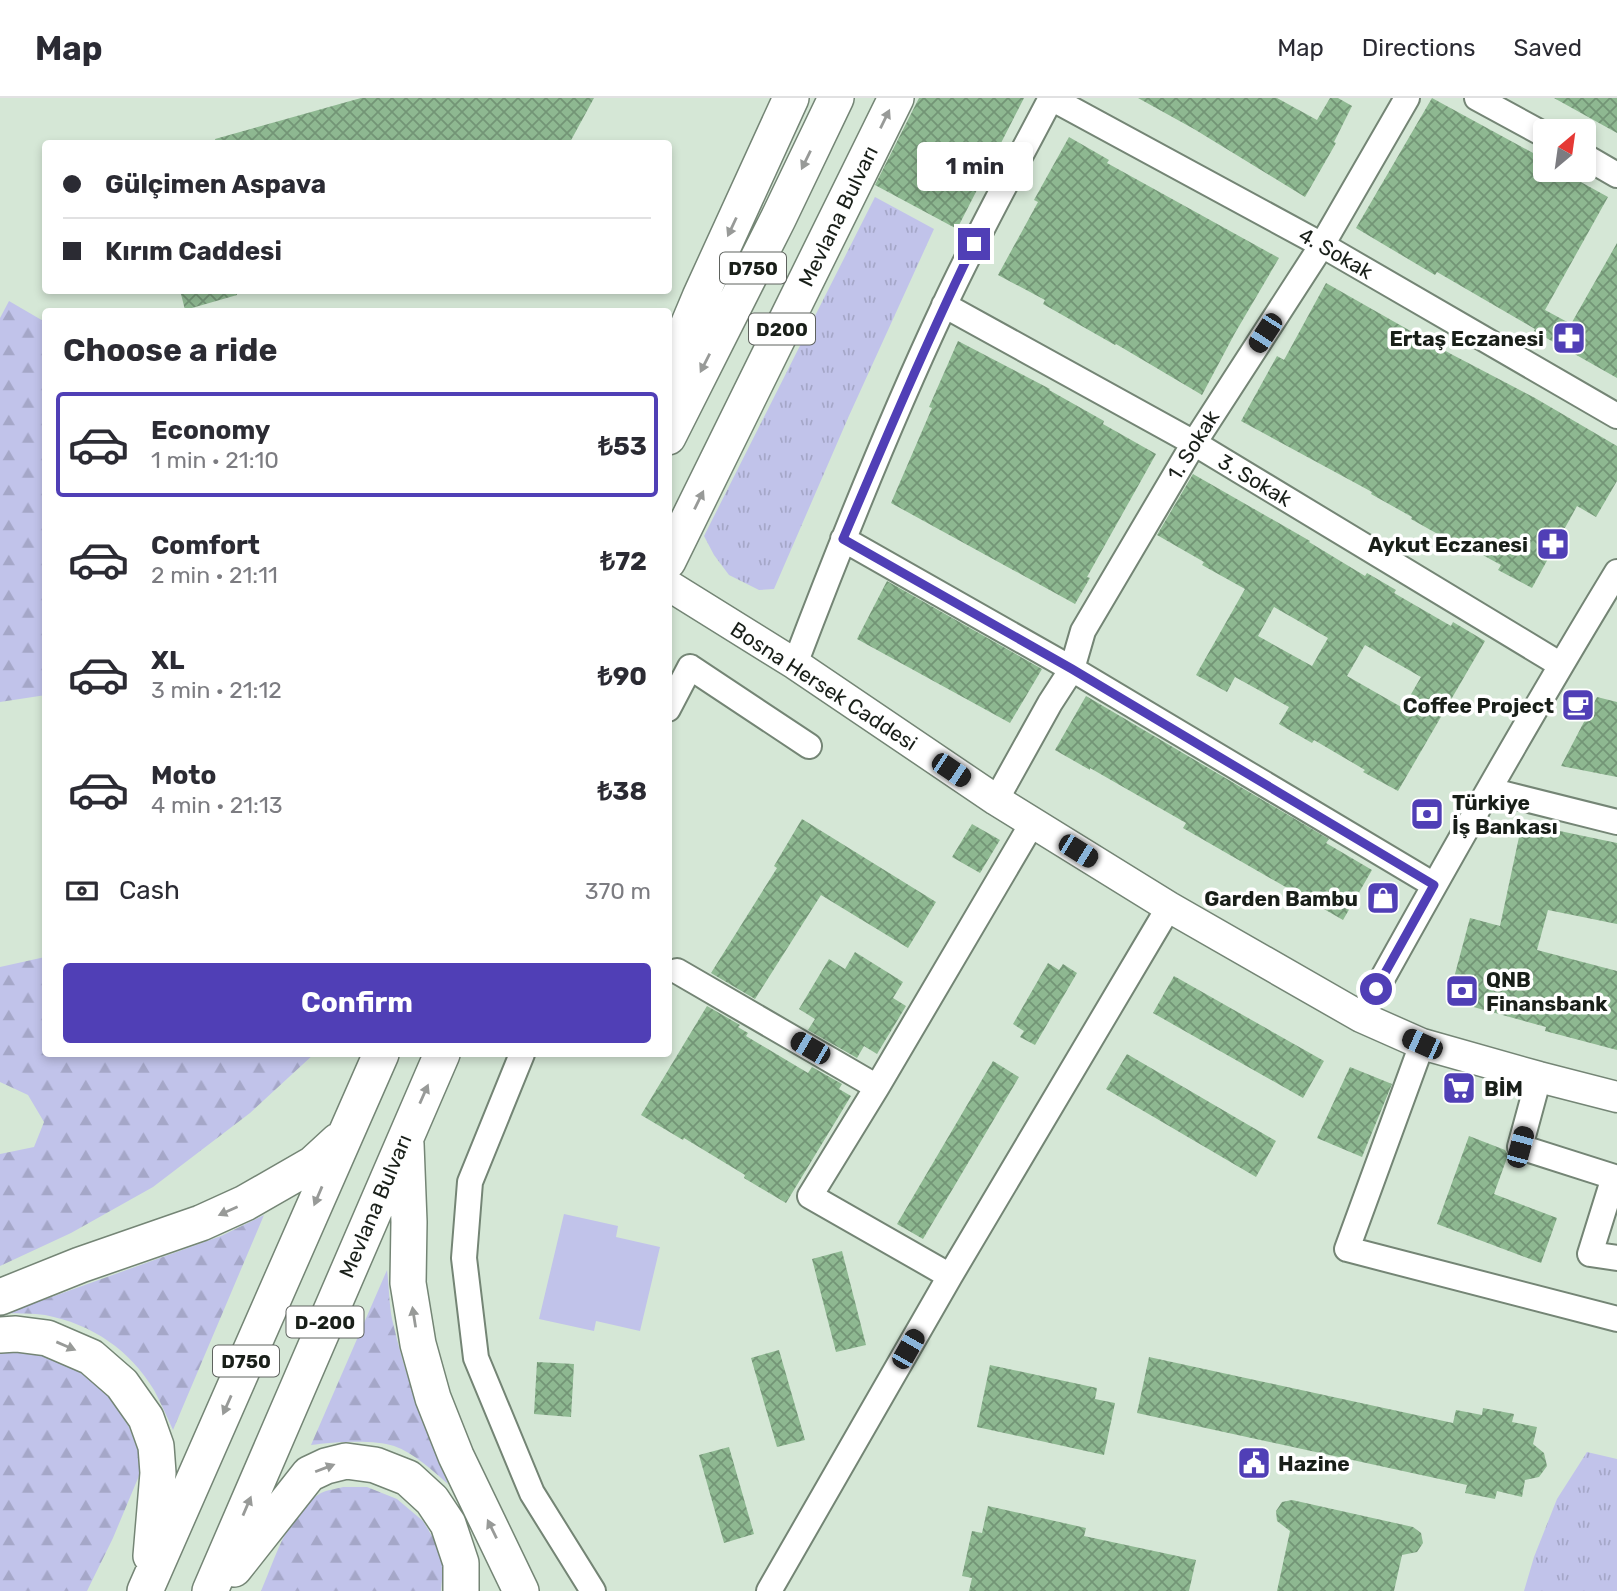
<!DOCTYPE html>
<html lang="en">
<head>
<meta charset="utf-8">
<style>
	:root { --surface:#fff; --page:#f7f7f7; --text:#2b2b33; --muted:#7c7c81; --line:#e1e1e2; --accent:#503fb6 }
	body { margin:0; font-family:Rubik,sans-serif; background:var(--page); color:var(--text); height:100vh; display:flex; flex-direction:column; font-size:26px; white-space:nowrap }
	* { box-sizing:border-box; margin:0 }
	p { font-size:23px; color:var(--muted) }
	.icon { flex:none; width:38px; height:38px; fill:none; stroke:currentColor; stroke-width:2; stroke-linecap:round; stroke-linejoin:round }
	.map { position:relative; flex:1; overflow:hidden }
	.sheet { position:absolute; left:42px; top:210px; width:630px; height:749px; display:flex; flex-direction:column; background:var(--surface); border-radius:7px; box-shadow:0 4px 10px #0003 }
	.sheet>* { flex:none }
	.top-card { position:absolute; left:42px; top:42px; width:630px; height:154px; border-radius:7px; box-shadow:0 4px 10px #0003; display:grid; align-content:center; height:154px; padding:0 21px; background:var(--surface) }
	.needle { width:46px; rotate:29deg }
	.fabs { position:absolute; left:1533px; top:21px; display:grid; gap:14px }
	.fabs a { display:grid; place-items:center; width:63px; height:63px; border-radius:7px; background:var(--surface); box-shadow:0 4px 10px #0003; font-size:35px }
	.end { position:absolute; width:32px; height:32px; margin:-16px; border:9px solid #503fb6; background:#fff; box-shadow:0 0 0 4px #fff }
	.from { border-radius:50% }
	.bubble { position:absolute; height:49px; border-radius:7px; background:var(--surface); box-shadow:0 4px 10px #0003; font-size:23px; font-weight:700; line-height:49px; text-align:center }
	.car { position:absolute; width:21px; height:42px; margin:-21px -10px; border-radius:9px; box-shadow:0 0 5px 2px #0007; background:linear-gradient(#222 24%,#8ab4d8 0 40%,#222 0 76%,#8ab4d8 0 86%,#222 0) }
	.top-card b { display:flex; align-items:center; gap:24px; height:66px; font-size:26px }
	.top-card b+b { border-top:2px solid var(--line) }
	.top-card i { width:18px; height:18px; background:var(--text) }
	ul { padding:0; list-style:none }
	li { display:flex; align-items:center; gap:21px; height:105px; margin:0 14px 10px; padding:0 7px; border:4px solid transparent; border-radius:7px }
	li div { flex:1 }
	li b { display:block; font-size:26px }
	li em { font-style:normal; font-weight:700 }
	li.current { border-color:var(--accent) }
	li>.icon { width:63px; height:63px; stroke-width:1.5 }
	h2 { padding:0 21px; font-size:32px; line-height:84px }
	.pay { display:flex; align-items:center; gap:18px; height:77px; padding:0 21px; font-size:26px }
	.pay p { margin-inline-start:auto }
	.primary-button { display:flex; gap:14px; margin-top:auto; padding:14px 21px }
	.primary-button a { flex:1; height:80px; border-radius:7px; background:var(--accent); color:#fff; font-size:28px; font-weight:700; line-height:80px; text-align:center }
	header { display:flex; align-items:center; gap:42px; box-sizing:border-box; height:98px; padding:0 35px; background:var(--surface); border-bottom:2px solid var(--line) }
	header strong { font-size:33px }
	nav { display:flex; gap:38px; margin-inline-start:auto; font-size:24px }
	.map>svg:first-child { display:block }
	.grass { fill:url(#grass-tufts) }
	.forest { fill:url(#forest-firs) }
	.garden { fill:#c1c3ea }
	.building { fill:url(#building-cross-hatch); fill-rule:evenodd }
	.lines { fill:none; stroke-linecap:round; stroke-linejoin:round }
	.minor-casing { stroke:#748575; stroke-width:28 }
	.major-casing { stroke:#748575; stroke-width:33 }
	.highway-casing { stroke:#748575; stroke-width:38 }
	.minor { stroke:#fff; stroke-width:24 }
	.major { stroke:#fff; stroke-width:30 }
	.highway { stroke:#fff; stroke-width:35 }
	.oneway { fill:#989a98 }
	.route { stroke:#503fb6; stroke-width:9 }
	.labels { text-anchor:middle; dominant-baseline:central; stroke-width:7; stroke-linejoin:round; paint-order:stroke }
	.shield { fill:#fff; stroke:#5e625e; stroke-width:2 }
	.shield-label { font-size:19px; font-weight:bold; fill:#191f19 }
	.street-label { font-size:21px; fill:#191f19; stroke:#fff }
	.poi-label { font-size:21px; font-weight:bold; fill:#191f19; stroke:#fff; text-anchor:end }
</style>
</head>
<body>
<header>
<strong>Map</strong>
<nav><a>Map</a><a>Directions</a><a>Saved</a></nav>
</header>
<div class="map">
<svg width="1617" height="1493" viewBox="0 0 1617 1493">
	<defs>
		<pattern id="grass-tufts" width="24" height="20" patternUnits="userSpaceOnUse" patternTransform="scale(1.75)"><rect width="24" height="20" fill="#c1c3ea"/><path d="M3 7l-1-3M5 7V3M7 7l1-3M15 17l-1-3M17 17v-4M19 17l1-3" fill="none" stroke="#a5a7c8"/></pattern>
		<pattern id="forest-firs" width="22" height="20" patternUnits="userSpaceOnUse" patternTransform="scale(1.75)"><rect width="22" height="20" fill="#c1c3ea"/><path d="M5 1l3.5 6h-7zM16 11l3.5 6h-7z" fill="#a5a7c8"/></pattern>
		<pattern id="building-cross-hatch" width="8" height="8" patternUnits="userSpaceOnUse" patternTransform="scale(1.75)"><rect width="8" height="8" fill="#8eb891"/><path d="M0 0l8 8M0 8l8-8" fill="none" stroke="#739576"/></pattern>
	</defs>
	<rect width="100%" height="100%" fill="#d5e7d6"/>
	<path class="grass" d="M 875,99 L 934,131 L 848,320 L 774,491 L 759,492 L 729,477 L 714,457 L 704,438 Z
		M 1587,1354 L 1617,1361 L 1617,1493 L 1524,1493 L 1534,1459 L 1557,1401 Z"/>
	<path class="forest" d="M 9,203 L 45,224 L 46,597 L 0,604 L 0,220 Z
		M 45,859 L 46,956 L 314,956 L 250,1015 L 153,1089 L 71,1135 L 0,1168 L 0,1056 L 34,1049 L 44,1024 L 28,997 L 0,984 L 0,869 Z
		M 264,1117 L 173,1332 C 167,1319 161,1305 154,1292 C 130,1252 92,1226 45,1217 C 33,1215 20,1216 7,1215 L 221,1138 Z
		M 387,1172 C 389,1188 389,1205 392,1221 C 405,1278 425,1332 448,1386 C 432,1372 414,1355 394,1348 C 373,1341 333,1344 311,1347 Z
		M 0,1253 L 44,1255 L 88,1279 L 101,1289 L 112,1302 L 129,1329 L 138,1353 L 141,1373 L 113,1440 L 87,1493 L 0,1493 Z
		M 343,1389 L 367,1389 L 397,1401 L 423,1423 L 435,1443 L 443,1469 L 441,1493 L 261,1493 C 275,1461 288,1413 321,1395 C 327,1392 336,1391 343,1389 Z"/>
	<path class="garden" d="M 564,1116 L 618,1128 L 616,1139 L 660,1149 L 640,1233 L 596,1223 L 594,1233 L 539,1221 Z"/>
	<path class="building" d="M 361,0 L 594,0 L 569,46 L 216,46 L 215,41 Z
		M 919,0 L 1024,0 L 957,131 L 875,87 Z
		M 1138,0 L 1277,0 L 1317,22 L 1330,0 L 1338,0 L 1352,8 L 1334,44 L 1336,45 L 1305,99 L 1194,31 Z
		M 1432,0 L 1544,61 L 1545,72 L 1559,72 L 1608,99 L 1545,212 L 1571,226 L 1617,145 L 1617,280 L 1534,233 L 1535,231 L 1437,174 L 1435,177 L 1356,130 Z
		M 1554,0 L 1617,0 L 1617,35 Z
		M 1069,39 L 1109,62 L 1107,65 L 1279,160 L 1235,235 L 1202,297 L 1116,246 L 1115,247 L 1043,206 L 1045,202 L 998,177 L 1038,104 L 1034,102 Z
		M 1326,185 L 1451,256 L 1535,300 L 1617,348 L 1617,383 L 1596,419 L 1577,408 L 1532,490 L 1498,472 L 1501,467 L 1444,436 L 1443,439 L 1411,421 L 1412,419 L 1371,396 L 1372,394 L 1241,323 L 1277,258 L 1284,262 Z
		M 180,192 L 237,192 L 237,197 L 185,212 Z
		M 958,243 L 1050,291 L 1049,292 L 1104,323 L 1103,326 L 1156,356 L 1087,479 L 1090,480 L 1075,506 L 891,405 L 932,310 L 929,309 Z
		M 1193,376 L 1310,443 L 1309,444 L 1365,478 L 1367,475 L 1396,492 L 1394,495 L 1451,528 L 1453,524 L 1485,543 L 1398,693 L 1363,674 L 1365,672 L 1314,642 L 1312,645 L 1279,626 L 1289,609 L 1235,579 L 1227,594 L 1196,577 L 1245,491 L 1202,467 L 1204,464 L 1157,437 ZM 1274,509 L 1328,540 L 1312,568 L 1258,538 ZM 1365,547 L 1421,579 L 1403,610 L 1347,578 Z
		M 887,483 L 1042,571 L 1010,625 L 857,541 Z
		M 1086,598 L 1329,741 L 1326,745 L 1372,772 L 1343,822 L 1183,730 L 1186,725 L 1090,670 L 1090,672 L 1055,652 Z
		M 1597,599 L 1617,604 L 1617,679 L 1561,668 Z
		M 802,721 L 936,804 L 908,850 L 821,797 L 755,901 L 711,875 L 777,770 L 774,768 Z
		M 1522,725 L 1617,745 L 1617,826 L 1548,812 L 1537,852 L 1617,873 L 1617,952 L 1545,933 L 1546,929 L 1448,902 L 1470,820 L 1500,828 Z
		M 972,726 L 1000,742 L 980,775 L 952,759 Z
		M 855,854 L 903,884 L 893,900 L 906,908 L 877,956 L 864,948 L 857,960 L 808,932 L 815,921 L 799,911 L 829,861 L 845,871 Z
		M 1048,865 L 1059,872 L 1063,866 L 1077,875 L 1035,947 L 1020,939 L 1024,933 L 1013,926 Z
		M 1174,878 L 1324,963 L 1303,1000 L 1153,915 Z
		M 707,908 L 740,927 L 738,929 L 748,935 L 746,938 L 808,975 L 812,969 L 842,986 L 839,991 L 851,998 L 786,1105 L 744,1080 L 745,1077 L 684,1040 L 683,1042 L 641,1017 Z
		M 1127,956 L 1276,1043 L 1256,1079 L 1106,991 Z
		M 993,963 L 1019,979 L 923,1141 L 897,1126 Z
		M 1350,969 L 1392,986 L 1362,1059 L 1317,1040 Z
		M 1469,1038 L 1505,1052 L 1508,1057 L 1494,1096 L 1557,1120 L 1541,1165 L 1437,1126 Z
		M 842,1153 L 866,1247 L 836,1254 L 812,1161 Z
		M 779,1252 L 805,1342 L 777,1349 L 751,1260 Z
		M 1149,1259 L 1453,1325 L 1456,1312 L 1482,1317 L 1483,1310 L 1514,1316 L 1512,1324 L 1537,1329 L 1533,1346 L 1544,1355 L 1547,1368 L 1539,1379 L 1525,1382 L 1522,1399 L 1497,1393 L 1495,1401 L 1465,1395 L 1467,1387 L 1137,1315 Z
		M 537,1264 L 574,1266 L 571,1319 L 534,1316 Z
		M 990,1267 L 1097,1290 L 1095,1301 L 1115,1305 L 1104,1357 L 977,1329 Z
		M 729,1349 L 754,1436 L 724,1445 L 699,1357 Z
		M 1292,1402 L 1413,1429 L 1421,1435 L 1423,1445 L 1417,1454 L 1402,1457 L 1394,1493 L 1277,1493 L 1290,1433 L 1277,1423 L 1276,1413 L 1282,1404 Z
		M 988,1408 L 1086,1430 L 1084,1438 L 1196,1462 L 1189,1493 L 969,1493 L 972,1480 L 962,1478 L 972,1433 L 982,1435 Z"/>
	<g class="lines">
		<defs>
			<path id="minor" d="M 1051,0 L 1322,147 L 1617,318
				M 1477,0 L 1545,37
				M 1584,58 L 1617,77
				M 944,207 L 1194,345 L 1561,567
				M 843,441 L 1072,571 L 1434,787
				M 795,566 C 841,445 889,325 944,208 C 977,137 1015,69 1051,0
				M 668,611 L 690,569 L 809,648
				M 1489,692 L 1617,724
				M 996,702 L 1050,605 L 1072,571 L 1083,533 L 1194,345 L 1322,147 L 1407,0
				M 677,873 L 877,989
				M 1361,919 C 1444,769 1528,620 1617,474
				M 1422,946 L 1347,1151 L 1617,1221
				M 522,956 L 470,1084 L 464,1160 L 476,1260 L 532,1395 L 593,1493
				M 1539,979 L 1520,1049 L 1614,1079 L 1590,1156 L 1617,1160
				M 950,1178 L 810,1098 L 877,989 L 1033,724
				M 769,1493 L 950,1178 L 1169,809"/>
			<path id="major" d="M 668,487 L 795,566 L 996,702 L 1169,809 L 1361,919 L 1422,946 L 1539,979 L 1617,999"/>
			<path id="highway" d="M 668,275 L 700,199 L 791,0
				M 668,339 L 778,121 L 836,0
				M 668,463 L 896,0
				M 406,1046 L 409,1124 L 408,1185 L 418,1246 L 433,1300 L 456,1358 L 521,1493
				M 0,1199 L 80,1167 L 201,1125 L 245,1105 L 313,1066 L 338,1043
				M 0,1237 L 16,1236 L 47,1240 L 91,1259 L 122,1286 L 146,1320 L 156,1348 L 158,1375 L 151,1458
				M 234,1471 L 309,1376 L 326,1368 L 346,1363 L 375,1367 L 408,1380 L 432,1402 L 448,1426 L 461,1465 L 461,1493
				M 145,1493 L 381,956
				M 210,1493 L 442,956"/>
		</defs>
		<use href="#minor" class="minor-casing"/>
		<use href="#major" class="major-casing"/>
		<use href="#highway" class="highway-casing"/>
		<use href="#minor" class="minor"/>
		<use href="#major" class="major"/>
		<use href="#highway" class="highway"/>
	</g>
	<defs><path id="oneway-solid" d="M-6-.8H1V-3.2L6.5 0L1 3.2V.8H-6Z" transform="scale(1.75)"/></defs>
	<g class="oneway">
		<use href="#oneway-solid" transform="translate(885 21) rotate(-64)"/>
		<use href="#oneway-solid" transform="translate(806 62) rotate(116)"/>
		<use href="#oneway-solid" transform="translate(732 129) rotate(115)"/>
		<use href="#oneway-solid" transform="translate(705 265) rotate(117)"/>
		<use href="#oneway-solid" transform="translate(699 402) rotate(-64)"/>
		<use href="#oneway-solid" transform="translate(424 996) rotate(-66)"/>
		<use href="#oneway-solid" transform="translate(318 1098) rotate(113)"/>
		<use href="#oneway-solid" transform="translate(228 1113) rotate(156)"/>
		<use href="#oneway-solid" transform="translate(414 1219) rotate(-99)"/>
		<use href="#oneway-solid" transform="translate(66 1248) rotate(23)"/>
		<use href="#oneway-solid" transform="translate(227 1307) rotate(114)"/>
		<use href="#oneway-solid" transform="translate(325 1370) rotate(-21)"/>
		<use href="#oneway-solid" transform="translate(247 1408) rotate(-67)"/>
		<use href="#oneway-solid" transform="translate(492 1431) rotate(-116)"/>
	</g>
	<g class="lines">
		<path class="route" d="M 974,146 C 927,243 885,342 843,441 L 1072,571 L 1434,787 L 1376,891"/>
	</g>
	<defs>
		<symbol id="pharmacy-square" viewBox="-11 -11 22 22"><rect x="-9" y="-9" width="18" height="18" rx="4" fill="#503fb6" stroke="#fff"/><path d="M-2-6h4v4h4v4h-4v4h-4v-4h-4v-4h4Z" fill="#fff"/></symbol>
		<symbol id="cafe-square" viewBox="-11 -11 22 22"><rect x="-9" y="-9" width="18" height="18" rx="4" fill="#503fb6" stroke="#fff"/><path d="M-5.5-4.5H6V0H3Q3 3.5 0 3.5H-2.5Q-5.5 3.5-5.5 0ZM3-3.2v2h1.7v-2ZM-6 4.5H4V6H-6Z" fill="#fff"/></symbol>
		<symbol id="bank-square" viewBox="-11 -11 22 22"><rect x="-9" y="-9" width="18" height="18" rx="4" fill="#503fb6" stroke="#fff"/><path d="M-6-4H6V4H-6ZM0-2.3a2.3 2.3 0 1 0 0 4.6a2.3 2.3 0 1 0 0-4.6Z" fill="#fff"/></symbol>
		<symbol id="shop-square" viewBox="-11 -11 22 22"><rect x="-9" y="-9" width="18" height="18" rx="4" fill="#503fb6" stroke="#fff"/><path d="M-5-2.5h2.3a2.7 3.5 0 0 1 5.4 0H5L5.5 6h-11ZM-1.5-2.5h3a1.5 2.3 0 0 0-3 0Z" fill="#fff"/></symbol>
		<symbol id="supermarket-square" viewBox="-11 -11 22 22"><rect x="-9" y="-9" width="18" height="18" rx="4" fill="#503fb6" stroke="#fff"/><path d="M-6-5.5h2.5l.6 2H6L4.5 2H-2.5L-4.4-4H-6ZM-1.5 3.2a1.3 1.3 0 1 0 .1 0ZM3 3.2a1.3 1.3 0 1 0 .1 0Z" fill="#fff"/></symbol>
		<symbol id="civic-square" viewBox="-11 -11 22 22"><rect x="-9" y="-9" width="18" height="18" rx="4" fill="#503fb6" stroke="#fff"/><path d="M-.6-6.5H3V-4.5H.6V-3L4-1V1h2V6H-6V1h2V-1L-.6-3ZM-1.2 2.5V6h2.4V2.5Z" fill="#fff"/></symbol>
	</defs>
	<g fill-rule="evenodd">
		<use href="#pharmacy-square" x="1550" y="221" width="38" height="38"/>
		<use href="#pharmacy-square" x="1534" y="427" width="38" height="38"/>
		<use href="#cafe-square" x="1559" y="588" width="38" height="38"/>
		<use href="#bank-square" x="1408" y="697" width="38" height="38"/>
		<use href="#shop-square" x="1364" y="781" width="38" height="38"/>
		<use href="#bank-square" x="1443" y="874" width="38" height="38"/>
		<use href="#supermarket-square" x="1440" y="971" width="38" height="38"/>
		<use href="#civic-square" x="1235" y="1346" width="38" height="38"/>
	</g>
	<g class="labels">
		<g class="shield">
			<rect x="720" y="154.5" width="66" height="31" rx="5"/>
			<rect x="749" y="215.5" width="66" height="31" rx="5"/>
			<rect x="286.5" y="1208.5" width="77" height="31" rx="5"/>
			<rect x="213" y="1247.5" width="66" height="31" rx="5"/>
		</g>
		<g class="shield-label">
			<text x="753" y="170">D750</text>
			<text x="782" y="231">D200</text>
			<text x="325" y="1224">D-200</text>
			<text x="246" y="1263">D750</text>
		</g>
		<g class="street-label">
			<text transform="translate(838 118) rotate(-64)">Mevlana Bulvarı</text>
			<text transform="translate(1336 155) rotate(30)">4. Sokak</text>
			<text transform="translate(1193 347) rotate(-58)">1. Sokak</text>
			<text transform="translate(1255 382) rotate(31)">3. Sokak</text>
			<text transform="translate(824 588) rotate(33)">Bosna Hersek Caddesi</text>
			<text transform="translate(375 1108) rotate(-67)">Mevlana Bulvarı</text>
		</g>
		<g class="poi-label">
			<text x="1544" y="240">Ertaş Eczanesi</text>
			<text x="1528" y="446">Aykut Eczanesi</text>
			<text x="1554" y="607">Coffee Project</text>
			<text x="1452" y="704" text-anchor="start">Türkiye<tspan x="1452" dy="24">İş Bankası</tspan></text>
			<text x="1358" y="800">Garden Bambu</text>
			<text x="1486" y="881" text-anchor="start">QNB<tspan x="1486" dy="24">Finansbank</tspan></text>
			<text x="1484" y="990" text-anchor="start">BİM</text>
			<text x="1278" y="1365" text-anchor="start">Hazine</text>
		</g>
	</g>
</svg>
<div class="fabs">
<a><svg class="needle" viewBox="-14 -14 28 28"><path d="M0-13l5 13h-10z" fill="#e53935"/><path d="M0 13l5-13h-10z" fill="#7c7c81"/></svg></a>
</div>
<i class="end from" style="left:1376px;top:891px"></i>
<i class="end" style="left:974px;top:146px"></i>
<div class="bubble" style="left:917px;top:44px;width:116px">1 min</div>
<i class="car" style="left:1265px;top:235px;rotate:213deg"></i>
<i class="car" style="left:951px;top:672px;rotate:124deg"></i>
<i class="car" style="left:1078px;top:753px;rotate:122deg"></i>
<i class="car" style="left:1422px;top:946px;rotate:294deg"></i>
<i class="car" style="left:810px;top:950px;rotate:300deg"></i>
<i class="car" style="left:1520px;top:1049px;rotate:15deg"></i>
<i class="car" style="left:908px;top:1251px;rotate:30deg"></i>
<div class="top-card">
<b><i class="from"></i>Gülçimen Aspava</b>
<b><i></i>Kırım Caddesi</b>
</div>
<section class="sheet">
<h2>Choose a ride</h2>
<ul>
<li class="current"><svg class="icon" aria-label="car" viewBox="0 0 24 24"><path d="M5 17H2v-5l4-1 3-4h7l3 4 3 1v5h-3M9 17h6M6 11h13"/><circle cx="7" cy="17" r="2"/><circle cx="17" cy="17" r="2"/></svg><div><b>Economy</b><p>1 min · 21:10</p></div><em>₺53</em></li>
<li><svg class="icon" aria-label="car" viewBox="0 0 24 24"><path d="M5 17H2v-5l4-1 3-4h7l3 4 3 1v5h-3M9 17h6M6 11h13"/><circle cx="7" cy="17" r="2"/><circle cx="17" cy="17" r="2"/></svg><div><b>Comfort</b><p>2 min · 21:11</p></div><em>₺72</em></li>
<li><svg class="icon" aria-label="car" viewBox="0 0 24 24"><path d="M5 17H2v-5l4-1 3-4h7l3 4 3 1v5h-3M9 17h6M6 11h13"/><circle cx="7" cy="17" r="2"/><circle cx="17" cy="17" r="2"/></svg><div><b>XL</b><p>3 min · 21:12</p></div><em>₺90</em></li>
<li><svg class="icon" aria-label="car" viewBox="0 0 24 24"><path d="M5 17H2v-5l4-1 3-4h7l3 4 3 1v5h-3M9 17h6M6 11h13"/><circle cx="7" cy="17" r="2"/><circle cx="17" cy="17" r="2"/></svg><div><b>Moto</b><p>4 min · 21:13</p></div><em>₺38</em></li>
</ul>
<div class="pay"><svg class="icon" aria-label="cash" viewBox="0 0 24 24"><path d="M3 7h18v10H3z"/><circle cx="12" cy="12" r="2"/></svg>Cash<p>370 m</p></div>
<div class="primary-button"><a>Confirm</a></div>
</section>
</div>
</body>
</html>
